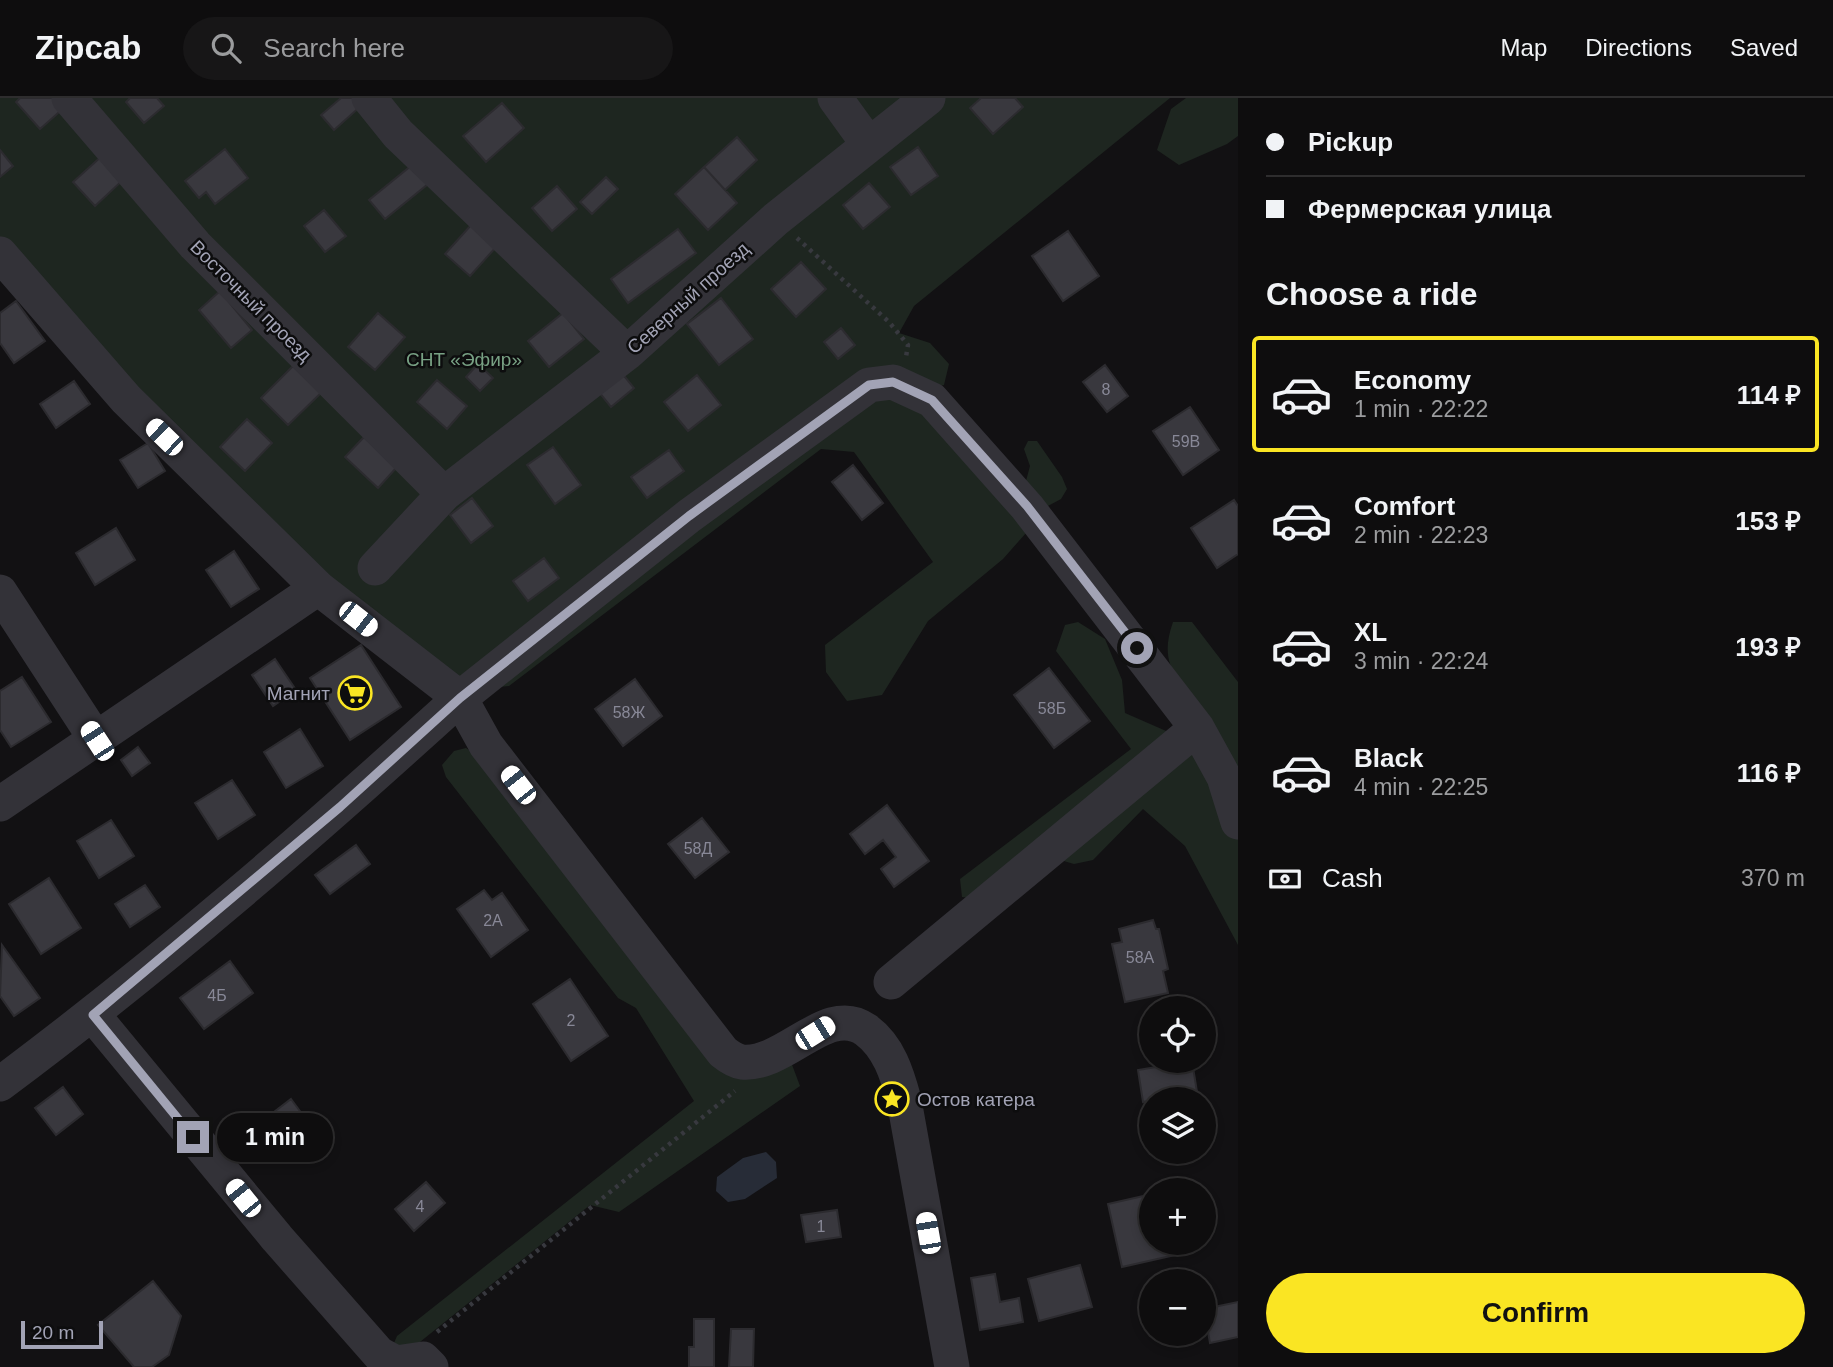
<!DOCTYPE html>
<html lang="en">
<head>
<meta charset="utf-8">
<style>
	:root { --surface:#0e0d0e; --page:#171617; --text:#f1f3f6; --muted:#9b9c9e; --line:#2e2d2e; --accent:#fae523 }
	body { margin:0; font-family:Helvetica,sans-serif; background:var(--page); color:var(--text); height:100vh; display:flex; flex-direction:column; font-size:26px; white-space:nowrap }
	* { box-sizing:border-box; margin:0 }
	p { font-size:23px; color:var(--muted) }
	.icon { flex:none; width:38px; height:38px; fill:none; stroke:currentColor; stroke-width:2; stroke-linecap:round; stroke-linejoin:round }
	.map { position:relative; flex:1; overflow:hidden }
	.details { display:flex; flex-direction:column; background:var(--surface); width:595px }
	.details>* { flex:none }
	.top-card { display:grid; align-content:center; height:154px; padding:0 28px; background:var(--surface) }
	.tools { position:absolute; left:1139px; top:898px; display:grid; gap:14px }
	.tools a { display:grid; place-items:center; width:77px; height:77px; border-radius:50%; background:var(--surface); box-shadow:0 4px 10px #0003,0 0 0 2px var(--line); font-size:35px }
	.scale { position:absolute; left:21px; bottom:18px; width:82px; box-sizing:border-box; padding-left:7px; border:4px solid #a2a3b5; border-top:0; font-size:19px; line-height:24px; white-space:nowrap; color:#a2a3b5; -webkit-text-stroke:5px #0d0d0e; paint-order:stroke }
	.end { position:absolute; width:32px; height:32px; margin:-16px; border:9px solid #a2a3b5; background:#111; box-shadow:0 0 0 4px #111 }
	.from { border-radius:50% }
	.bubble { position:absolute; height:49px; border-radius:24px; background:var(--surface); box-shadow:0 4px 10px #0003,0 0 0 2px var(--line); font-size:23px; font-weight:700; line-height:49px; text-align:center }
	.car { position:absolute; width:21px; height:42px; margin:-21px -10px; border-radius:9px; box-shadow:0 0 5px 2px #0007; background:linear-gradient(#fff 24%,#345 0 40%,#fff 0 76%,#345 0 86%,#fff 0) }
	.top-card b { display:flex; align-items:center; gap:24px; height:66px; font-size:26px }
	.top-card b+b { border-top:2px solid var(--line) }
	.top-card i { width:18px; height:18px; background:var(--text) }
	ul { padding:0; list-style:none }
	li { display:flex; align-items:center; gap:21px; height:116px; margin:0 14px 10px; padding:0 14px; border:4px solid transparent; border-radius:7px }
	li div { flex:1 }
	li b { display:block; font-size:26px }
	li em { font-style:normal; font-weight:700 }
	li.current { border-color:var(--accent) }
	li>.icon { width:63px; height:63px; stroke-width:1.5 }
	h2 { padding:0 28px; font-size:32px; line-height:84px }
	.pay { display:flex; align-items:center; gap:18px; height:77px; padding:0 28px; font-size:26px }
	.pay p { margin-inline-start:auto }
	.action { display:flex; gap:14px; margin-top:auto; padding:14px 28px }
	.action a { flex:1; height:80px; border-radius:42px; background:var(--accent); color:#111; font-size:28px; font-weight:700; line-height:80px; text-align:center }
	header { display:flex; align-items:center; gap:42px; box-sizing:border-box; height:98px; padding:0 35px; background:var(--surface); border-bottom:2px solid var(--line) }
	header strong { font-size:33px }
	nav { display:flex; gap:38px; margin-inline-start:auto; font-size:24px }
	.search { width:490px; height:63px; background:var(--page); display:flex; align-items:center; gap:18px; box-sizing:border-box; padding:0 24px; border-radius:38px; color:var(--muted); font-size:26px }
	main { display:flex; flex:1; min-height:0 }
	.map>svg:first-child { display:block }
	.green { fill:#1e2620 }
	.water { fill:#272c37 }
	.building { fill:#39383e; stroke:#2c2b2f; stroke-width:2 }
	.lines { fill:none; stroke-linecap:round; stroke-linejoin:round }
	.path { stroke:#38393f; stroke-width:4.5; stroke-dasharray:3.5 5; stroke-linecap:butt }
	.minor { stroke:#333238; stroke-width:35 }
	.route { stroke:#a2a3b5; stroke-width:9 }
	.labels { text-anchor:middle; dominant-baseline:central; stroke-width:5; stroke-linejoin:round; paint-order:stroke }
	.number-label { font-size:16px; fill:#888897 }
	.street-label { font-size:19px; fill:#a2a3b5; stroke:#0d0d0e }
	.park-label { font-size:19px; fill:#78a184; stroke:#0d0d0e }
	.poi-label { font-size:19px; fill:#a2a3b5; stroke:#0d0d0e; text-anchor:end }
</style>
</head>
<body>
<header>
<strong>Zipcab</strong>
<div class="search"><svg class="icon" aria-label="search" viewBox="0 0 24 24"><circle cx="10" cy="10" r="6"/><path d="M15 15l6 6"/></svg>Search here</div>
<nav><a>Map</a><a>Directions</a><a>Saved</a></nav>
</header>
<main>
<div class="map">
<svg width="1238" height="1269" viewBox="0 0 1238 1269">
	<rect width="100%" height="100%" fill="#121113"/>
	<path class="green" d="M 0,0 L 1170,0 L 914,208 L 899,235 L 930,245 L 949,266 L 944,287 L 923,292 L 881,276 L 460,600 L 324,488 L 0,156 Z
		M 1186,0 L 1238,0 L 1238,38 L 1227,46 L 1179,67 L 1157,52 L 1171,11 Z
		M 877,291 L 933,309 L 1026,435 L 1003,461 L 928,523 L 882,597 L 847,603 L 826,574 L 825,547 L 933,464 L 854,354 L 821,351 L 509,588 L 499,589 Z
		M 1028,343 L 1037,343 L 1062,379 L 1067,391 L 1061,401 L 1046,409 L 1023,394 L 1030,368 L 1024,351 Z
		M 1078,524 L 1105,541 L 1122,582 L 1125,615 L 1173,636 L 1202,612 C 1177,581 1158,566 1173,524 L 1192,524 L 1238,584 L 1238,847 L 1185,748 L 1143,711 L 1093,762 L 1074,766 L 1036,755 L 981,801 L 962,799 L 960,781 L 1131,651 L 1056,553 L 1065,527 Z
		M 466,650 L 481,660 L 730,972 L 791,964 L 800,988 L 619,1114 L 590,1107 L 410,1252 L 394,1245 L 397,1238 L 694,1003 L 636,910 L 618,900 L 446,679 L 442,667 L 454,653 Z"/>
	<path class="water" d="M 766,1054 L 776,1064 L 777,1080 L 745,1101 L 728,1104 L 716,1093 L 717,1079 L 743,1060 Z"/>
	<path class="building" d="M 20,0 L 57,0 L 65,9 L 40,31 L 16,4 Z
		M 130,0 L 157,0 L 164,8 L 144,25 L 126,4 Z
		M 341,0 L 354,0 L 361,8 L 334,32 L 321,17 Z
		M 981,0 L 1015,0 L 1023,9 L 993,36 L 970,10 Z
		M 502,5 L 524,30 L 486,64 L 463,38 Z
		M 737,39 L 757,62 L 725,92 L 704,69 Z
		M 918,49 L 938,78 L 911,97 L 890,69 Z
		M 225,51 L 248,80 L 215,106 L 206,94 L 199,100 L 185,83 Z
		M 0,52 L 13,68 L 0,79 Z
		M 103,57 L 124,81 L 95,108 L 73,84 Z
		M 417,63 L 433,82 L 385,121 L 369,102 Z
		M 704,69 L 737,105 L 708,132 L 675,96 Z
		M 606,79 L 618,91 L 592,116 L 580,104 Z
		M 869,85 L 890,109 L 863,131 L 843,107 Z
		M 557,88 L 577,111 L 552,133 L 532,110 Z
		M 324,112 L 346,138 L 325,154 L 304,128 Z
		M 472,126 L 497,148 L 470,178 L 445,156 Z
		M 678,131 L 696,155 L 628,205 L 611,181 Z
		M 1068,133 L 1099,178 L 1063,203 L 1032,158 Z
		M 801,164 L 826,191 L 796,219 L 771,191 Z
		M 220,193 L 252,232 L 231,250 L 199,212 Z
		M 721,200 L 753,241 L 719,267 L 687,226 Z
		M 16,203 L 45,243 L 14,265 L 0,245 L 0,215 Z
		M 378,215 L 405,239 L 375,272 L 348,249 Z
		M 563,215 L 584,241 L 549,269 L 528,243 Z
		M 841,230 L 855,247 L 838,261 L 824,244 Z
		M 478,266 L 493,280 L 480,293 L 466,279 Z
		M 1105,267 L 1128,298 L 1107,314 L 1083,284 Z
		M 293,268 L 321,295 L 288,327 L 261,300 Z
		M 621,274 L 634,290 L 611,309 L 598,293 Z
		M 697,277 L 721,307 L 688,333 L 664,304 Z
		M 437,282 L 467,308 L 447,331 L 417,304 Z
		M 74,283 L 90,306 L 56,330 L 40,306 Z
		M 1190,309 L 1219,352 L 1183,377 L 1153,333 Z
		M 247,321 L 272,345 L 245,373 L 220,349 Z
		M 364,339 L 397,369 L 378,390 L 345,359 Z
		M 148,345 L 165,373 L 138,390 L 120,362 Z
		M 553,349 L 581,387 L 555,406 L 527,367 Z
		M 669,352 L 684,373 L 647,400 L 631,379 Z
		M 853,367 L 883,405 L 862,422 L 832,384 Z
		M 472,400 L 493,428 L 471,445 L 450,417 Z
		M 1234,402 L 1238,408 L 1238,456 L 1217,470 L 1191,430 Z
		M 116,430 L 135,462 L 95,487 L 76,455 Z
		M 234,453 L 259,491 L 231,509 L 206,472 Z
		M 544,460 L 559,480 L 528,503 L 513,483 Z
		M 361,547 L 401,609 L 350,642 L 310,580 Z
		M 275,561 L 296,592 L 273,608 L 252,577 Z
		M 1049,570 L 1090,623 L 1054,650 L 1014,597 Z
		M 22,579 L 51,624 L 11,649 L 0,632 L 0,593 Z
		M 635,581 L 662,618 L 623,648 L 595,611 Z
		M 300,631 L 323,668 L 286,690 L 264,654 Z
		M 138,649 L 150,665 L 132,678 L 121,662 Z
		M 232,682 L 255,717 L 218,741 L 195,705 Z
		M 887,707 L 929,763 L 894,789 L 881,771 L 896,759 L 883,742 L 865,756 L 850,736 Z
		M 702,720 L 729,754 L 695,780 L 668,746 Z
		M 111,722 L 134,758 L 99,780 L 77,743 Z
		M 356,747 L 370,766 L 330,796 L 315,777 Z
		M 49,780 L 81,830 L 41,856 L 9,806 Z
		M 145,787 L 160,809 L 130,829 L 115,806 Z
		M 484,792 L 492,802 L 502,795 L 528,832 L 491,859 L 457,811 Z
		M 1153,822 L 1156,831 L 1159,831 L 1168,871 L 1163,873 L 1168,895 L 1125,904 L 1112,846 L 1122,844 L 1119,831 Z
		M 2,847 L 40,900 L 14,918 L 0,898 Z
		M 230,863 L 253,895 L 204,931 L 180,900 Z
		M 570,881 L 608,938 L 571,963 L 533,906 Z
		M 1192,963 L 1197,994 L 1143,1004 L 1138,972 Z
		M 63,989 L 83,1016 L 56,1037 L 35,1010 Z
		M 291,1001 L 308,1024 L 267,1056 L 249,1033 Z
		M 426,1084 L 445,1105 L 414,1133 L 395,1111 Z
		M 1152,1096 L 1152,1144 L 1191,1144 L 1193,1153 L 1122,1169 L 1108,1106 Z
		M 837,1112 L 841,1139 L 806,1144 L 801,1117 Z
		M 1080,1167 L 1092,1209 L 1039,1223 L 1028,1181 Z
		M 995,1176 L 1000,1204 L 1019,1200 L 1023,1224 L 980,1232 L 971,1180 Z
		M 153,1183 L 181,1218 L 169,1257 L 152,1269 L 134,1269 L 98,1227 Z
		M 1238,1204 L 1238,1239 L 1210,1245 L 1204,1211 Z
		M 694,1221 L 714,1221 L 714,1269 L 689,1269 L 689,1249 L 694,1249 Z
		M 731,1231 L 754,1231 L 753,1269 L 729,1269 Z"/>
	<g class="lines">
		<path class="path" d="M 797,140 L 889,224 L 908,247 L 906,259
			M 437,1234 L 735,993"/>
		<path class="minor" d="M 69,0 L 195,147 L 444,396
			M 369,0 L 398,36 L 627,255
			M 835,0 L 869,47
			M 0,156 L 126,301 L 318,490 L 460,600 L 689,418 L 869,287 L 893,284 L 932,302 L 1027,409 L 1197,630 L 1224,679 L 1238,724
			M 375,470 L 444,396 L 627,255 L 776,121 L 928,0
			M 0,494 L 97,643
			M 0,706 L 318,490
			M 891,884 L 1197,630
			M 93,917 L 277,1140 L 379,1256 L 396,1265 L 423,1261 L 431,1269
			M 0,986 C 161,866 312,735 460,600 L 486,647 L 723,954 C 728,958 736,963 742,964 C 786,968 827,904 866,932 C 889,949 897,976 904,1002 L 952,1269"/>
	</g>
	<g class="lines">
		<path class="route" d="M 193,1039 L 93,917 L 340,709 L 460,600 L 689,418 L 869,287 L 893,284 L 932,302 L 1027,408 L 1137,550"/>
	</g>
	<defs>
		<symbol id="supermarket-ring" viewBox="-11 -11 22 22"><circle r="9.5" fill="#0d0d0e" stroke="#fae523" stroke-width="1.5"/><path d="M-6-5.5h2.5l.6 2H6L4.5 2H-2.5L-4.4-4H-6ZM-1.5 3.2a1.3 1.3 0 1 0 .1 0ZM3 3.2a1.3 1.3 0 1 0 .1 0Z" fill="#fae523"/></symbol>
		<symbol id="sight-ring" viewBox="-11 -11 22 22"><circle r="9.5" fill="#0d0d0e" stroke="#fae523" stroke-width="1.5"/><path d="M0-6L1.8-2.2L6-1.7L2.9 1.2L3.7 5.4L0 3.3L-3.7 5.4L-2.9 1.2L-6-1.7L-1.8-2.2Z" fill="#fae523"/></symbol>
	</defs>
	<g fill-rule="evenodd">
		<use href="#supermarket-ring" x="336" y="576" width="38" height="38"/>
		<use href="#sight-ring" x="873" y="982" width="38" height="38"/>
	</g>
	<g class="labels">
		<g class="number-label">
			<text x="1106" y="291">8</text>
			<text x="1186" y="343">59В</text>
			<text x="1052" y="610">58Б</text>
			<text x="629" y="614">58Ж</text>
			<text x="698" y="750">58Д</text>
			<text x="493" y="822">2А</text>
			<text x="1140" y="859">58А</text>
			<text x="217" y="897">4Б</text>
			<text x="571" y="922">2</text>
			<text x="420" y="1108">4</text>
			<text x="821" y="1128">1</text>
		</g>
		<g class="street-label">
			<text transform="translate(688 200) rotate(-42)">Северный проезд</text>
			<text transform="translate(251 203) rotate(45)">Восточный проезд</text>
		</g>
		<g class="park-label">
			<text x="464" y="261">СНТ «Эфир»</text>
		</g>
		<g class="poi-label">
			<text x="330" y="595">Магнит</text>
			<text x="917" y="1001" text-anchor="start">Остов катера</text>
		</g>
	</g>
</svg>
<div class="tools">
<a><svg class="icon" aria-label="locate" viewBox="0 0 24 24"><circle cx="12" cy="12" r="6"/><path d="M12 2v4M12 18v4M2 12h4M18 12h4"/></svg></a>
<a><svg class="icon" aria-label="layers" viewBox="0 0 24 24"><path d="M12 4l9 5-9 5-9-5zM3 14l9 5 9-5"/></svg></a>
<a>+</a>
<a>−</a>
</div>
<div class="scale">20 m</div>
<i class="end from" style="left:1137px;top:550px"></i>
<i class="end" style="left:193px;top:1039px"></i>
<div class="bubble" style="left:217px;top:1015px;width:116px">1 min</div>
<i class="car" style="left:164px;top:339px;rotate:314deg"></i>
<i class="car" style="left:358px;top:521px;rotate:128deg"></i>
<i class="car" style="left:97px;top:643px;rotate:327deg"></i>
<i class="car" style="left:518px;top:687px;rotate:322deg"></i>
<i class="car" style="left:815px;top:935px;rotate:58deg"></i>
<i class="car" style="left:243px;top:1100px;rotate:321deg"></i>
<i class="car" style="left:928px;top:1135px;rotate:350deg"></i>
</div>
<section class="details">
<div class="top-card">
<b><i class="from"></i>Pickup</b>
<b><i></i>Фермерская улица</b>
</div>
<h2>Choose a ride</h2>
<ul>
<li class="current"><svg class="icon" aria-label="car" viewBox="0 0 24 24"><path d="M5 17H2v-5l4-1 3-4h7l3 4 3 1v5h-3M9 17h6M6 11h13"/><circle cx="7" cy="17" r="2"/><circle cx="17" cy="17" r="2"/></svg><div><b>Economy</b><p>1 min · 22:22</p></div><em>114 ₽</em></li>
<li><svg class="icon" aria-label="car" viewBox="0 0 24 24"><path d="M5 17H2v-5l4-1 3-4h7l3 4 3 1v5h-3M9 17h6M6 11h13"/><circle cx="7" cy="17" r="2"/><circle cx="17" cy="17" r="2"/></svg><div><b>Comfort</b><p>2 min · 22:23</p></div><em>153 ₽</em></li>
<li><svg class="icon" aria-label="car" viewBox="0 0 24 24"><path d="M5 17H2v-5l4-1 3-4h7l3 4 3 1v5h-3M9 17h6M6 11h13"/><circle cx="7" cy="17" r="2"/><circle cx="17" cy="17" r="2"/></svg><div><b>XL</b><p>3 min · 22:24</p></div><em>193 ₽</em></li>
<li><svg class="icon" aria-label="car" viewBox="0 0 24 24"><path d="M5 17H2v-5l4-1 3-4h7l3 4 3 1v5h-3M9 17h6M6 11h13"/><circle cx="7" cy="17" r="2"/><circle cx="17" cy="17" r="2"/></svg><div><b>Black</b><p>4 min · 22:25</p></div><em>116 ₽</em></li>
</ul>
<div class="pay"><svg class="icon" aria-label="cash" viewBox="0 0 24 24"><path d="M3 7h18v10H3z"/><circle cx="12" cy="12" r="2"/></svg>Cash<p>370 m</p></div>
<div class="action"><a>Confirm</a></div>
</section>
</main>
</body>
</html>
